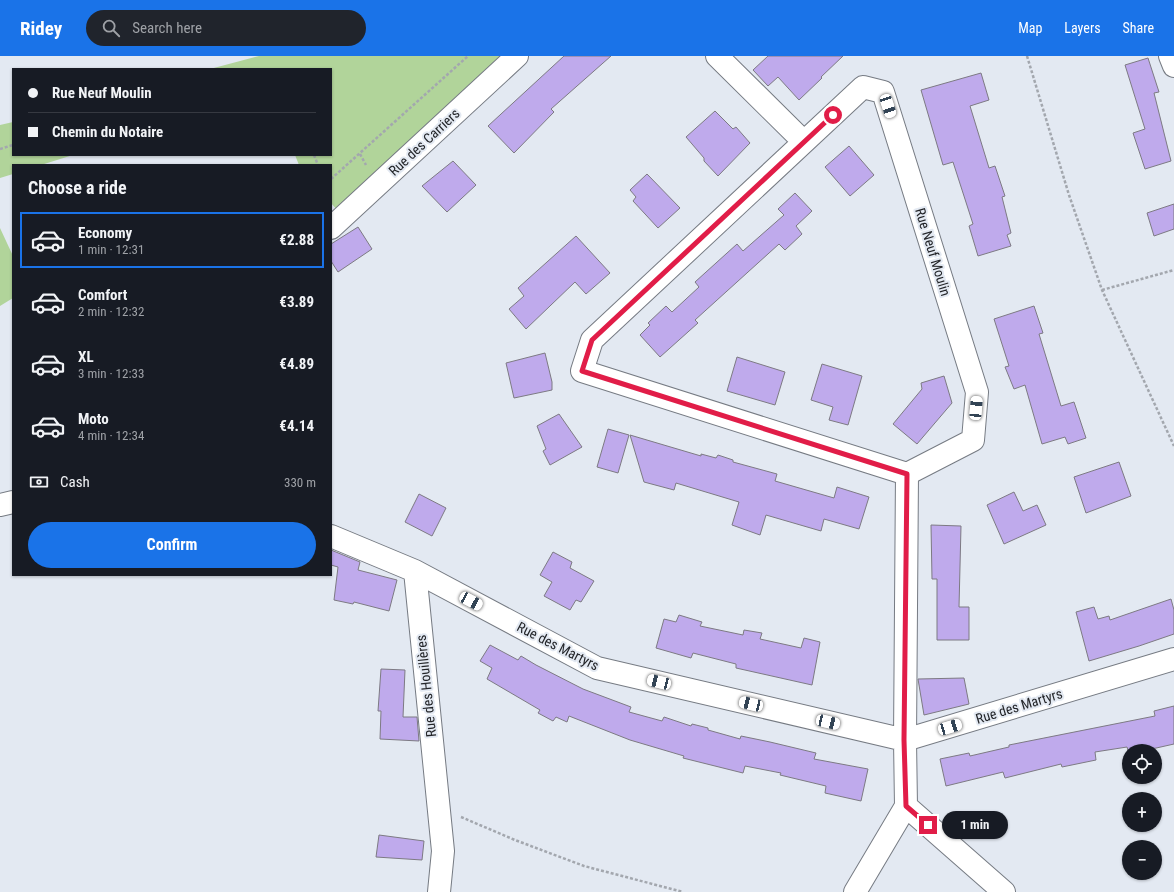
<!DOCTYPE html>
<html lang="en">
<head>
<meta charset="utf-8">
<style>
	:root { --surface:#171b24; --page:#20242c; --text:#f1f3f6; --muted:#9ea1a6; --line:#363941; --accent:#1a73e8 }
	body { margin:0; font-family:"Roboto Condensed",sans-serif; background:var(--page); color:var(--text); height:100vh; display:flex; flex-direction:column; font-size:15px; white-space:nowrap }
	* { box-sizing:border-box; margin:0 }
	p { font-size:13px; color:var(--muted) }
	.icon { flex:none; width:22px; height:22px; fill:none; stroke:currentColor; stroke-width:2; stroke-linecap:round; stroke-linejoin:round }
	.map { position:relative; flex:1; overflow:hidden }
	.drawer { position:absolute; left:12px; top:108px; width:320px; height:412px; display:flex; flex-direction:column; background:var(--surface); border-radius:0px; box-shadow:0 1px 3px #0004 }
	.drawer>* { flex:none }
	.hud { position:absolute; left:12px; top:12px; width:320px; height:88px; border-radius:0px; box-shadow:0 1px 3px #0004; display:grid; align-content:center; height:88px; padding:0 16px; background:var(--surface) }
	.controls { position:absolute; left:1122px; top:688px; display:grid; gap:8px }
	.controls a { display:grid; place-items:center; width:40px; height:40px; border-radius:50%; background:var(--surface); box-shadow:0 1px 3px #0004; font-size:20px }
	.end { position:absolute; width:18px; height:18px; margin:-9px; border:5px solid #e11d48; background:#fff; box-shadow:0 0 0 2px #fff }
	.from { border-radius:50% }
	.bubble { position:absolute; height:28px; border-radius:14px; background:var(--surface); box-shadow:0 1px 3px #0004; font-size:13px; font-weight:700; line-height:28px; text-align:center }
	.car { position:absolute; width:12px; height:24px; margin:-12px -6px; border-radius:5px; box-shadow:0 0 3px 1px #0007; background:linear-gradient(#fff 24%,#345 0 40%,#fff 0 76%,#345 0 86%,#fff 0) }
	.hud b { display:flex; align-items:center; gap:14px; height:38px; font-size:15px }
	.hud b+b { border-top:1px solid var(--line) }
	.hud i { width:10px; height:10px; background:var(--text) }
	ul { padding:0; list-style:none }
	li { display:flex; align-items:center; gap:12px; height:56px; margin:0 8px 6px; padding:0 8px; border:2px solid transparent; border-radius:0px }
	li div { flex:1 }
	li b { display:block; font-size:15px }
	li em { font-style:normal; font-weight:700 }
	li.on { border-color:var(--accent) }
	li>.icon { width:36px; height:36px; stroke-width:1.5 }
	h2 { padding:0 16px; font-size:18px; line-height:48px }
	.pay { display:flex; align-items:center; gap:10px; height:44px; padding:0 16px; font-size:15px }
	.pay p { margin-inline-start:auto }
	.primary-button { display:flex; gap:8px; margin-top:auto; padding:8px 16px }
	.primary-button a { flex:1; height:46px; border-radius:24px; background:var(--accent); color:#fff; font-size:16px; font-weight:700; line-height:46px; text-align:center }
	header { display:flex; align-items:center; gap:24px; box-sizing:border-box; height:56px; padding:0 20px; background:var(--accent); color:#fff }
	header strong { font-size:19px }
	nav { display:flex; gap:22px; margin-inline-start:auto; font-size:14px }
	.search { width:280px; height:36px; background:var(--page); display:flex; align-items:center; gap:10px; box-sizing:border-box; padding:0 14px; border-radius:22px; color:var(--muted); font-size:15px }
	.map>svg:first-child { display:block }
	.green { fill:#b1d49a }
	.building { fill:#bfaaec; stroke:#7d7a83 }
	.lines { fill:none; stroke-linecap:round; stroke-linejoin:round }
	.minor-casing { stroke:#767b83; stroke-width:24 }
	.path { stroke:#a3a7ae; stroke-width:2.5; stroke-dasharray:3 2; stroke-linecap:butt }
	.minor { stroke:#fff; stroke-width:22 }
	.route { stroke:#e11d48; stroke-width:5 }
	.labels { text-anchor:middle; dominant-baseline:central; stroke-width:4; stroke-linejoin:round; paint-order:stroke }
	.street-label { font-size:14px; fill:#232529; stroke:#e3e9f2 }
</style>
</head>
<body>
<header>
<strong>Ridey</strong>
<div class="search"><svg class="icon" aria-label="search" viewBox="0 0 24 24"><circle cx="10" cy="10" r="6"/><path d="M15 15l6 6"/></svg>Search here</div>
<nav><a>Map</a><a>Layers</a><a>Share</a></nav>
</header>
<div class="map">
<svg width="1174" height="836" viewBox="0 0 1174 836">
	<rect width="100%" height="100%" fill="#e3e9f2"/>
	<path class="green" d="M 259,0 L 517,0 L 343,161 L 331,147 L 331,109 L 299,109 L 295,99 L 331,99 L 331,13 L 210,13 Z
		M 13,66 L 13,99 L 73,99 L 41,109 L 13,109 L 13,118 L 0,122 L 0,69 Z
		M 0,172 L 13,200 L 13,242 L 0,250 Z"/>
	<path class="building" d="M 564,0 L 611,0 L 551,53 L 554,56 L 514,97 L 488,70 Z
		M 768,0 L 843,0 L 821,21 L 822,22 L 799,44 L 778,21 L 768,30 L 753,14 Z
		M 1148,2 L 1159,36 L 1154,37 L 1171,105 L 1145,113 L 1133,77 L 1145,73 L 1125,9 Z
		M 981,17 L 989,44 L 970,50 L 989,112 L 995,110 L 1005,140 L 1002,141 L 1011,177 L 1007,179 L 1011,190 L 978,200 L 969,170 L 973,168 L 953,106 L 943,109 L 921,34 Z
		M 715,55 L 733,73 L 736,71 L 750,87 L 718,120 L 704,105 L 704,102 L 686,81 Z
		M 849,90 L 874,119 L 850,140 L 825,111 Z
		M 453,105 L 476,129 L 447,156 L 422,130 Z
		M 647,118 L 680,152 L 658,172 L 633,145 L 636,141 L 630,134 Z
		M 795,137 L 812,155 L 796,170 L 802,178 L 785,194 L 779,188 L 695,264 L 698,267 L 660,301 L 640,279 L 650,269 L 648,267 L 666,250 L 672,256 L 699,231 L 695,226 L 737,188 L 743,195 L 784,159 L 778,153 Z
		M 1174,148 L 1174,173 L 1154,180 L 1147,157 Z
		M 358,171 L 372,193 L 338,216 L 331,205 L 331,188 Z
		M 576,180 L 610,217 L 586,238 L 575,226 L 526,273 L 509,253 L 524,240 L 518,232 Z
		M 1034,250 L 1043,277 L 1039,278 L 1061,350 L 1074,346 L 1086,382 L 1068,388 L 1065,381 L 1042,388 L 1025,329 L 1014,333 L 1005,311 L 1009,310 L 994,263 Z
		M 545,297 L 552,326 L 552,334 L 514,342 L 506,307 Z
		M 737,301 L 785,316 L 775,349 L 727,335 Z
		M 822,308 L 862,320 L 848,369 L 829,364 L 833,351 L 811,344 Z
		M 944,320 L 952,347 L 917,388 L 893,368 L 922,333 L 921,327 Z
		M 559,358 L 582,391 L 550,409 L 543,395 L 546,393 L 537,370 Z
		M 608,373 L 629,379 L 618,417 L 597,411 Z
		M 630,379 L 701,400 L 701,398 L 716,402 L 718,399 L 733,404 L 733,406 L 777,418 L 775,425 L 834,442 L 837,431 L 869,441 L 859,473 L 824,463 L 821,475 L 766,459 L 760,479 L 732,469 L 739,446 L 676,427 L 674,434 L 644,426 Z
		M 1119,406 L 1131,440 L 1086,457 L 1074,421 Z
		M 1014,436 L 1023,455 L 1037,449 L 1046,469 L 1004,488 L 987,449 Z
		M 419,438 L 446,452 L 432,480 L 405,466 Z
		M 931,469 L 961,470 L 959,551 L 969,551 L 969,584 L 937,584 L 937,523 L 932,523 Z
		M 331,494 L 360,506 L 358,514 L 397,524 L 389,555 L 354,546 L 353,548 L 334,544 L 338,511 L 331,509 Z
		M 553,496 L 572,506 L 570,512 L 594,525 L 581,546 L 576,544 L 570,554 L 544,540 L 552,526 L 540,519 Z
		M 1171,543 L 1174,554 L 1174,578 L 1139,590 L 1089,605 L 1076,556 L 1094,551 L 1098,563 L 1109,560 L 1110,564 Z
		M 679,559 L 702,566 L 700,570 L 743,579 L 744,574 L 762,577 L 760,583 L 801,592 L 804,582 L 820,586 L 812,629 L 736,612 L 736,608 L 693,597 L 691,602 L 656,592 L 664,563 L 676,566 Z
		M 490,589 L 518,604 L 521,600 L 536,609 L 583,633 L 631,651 L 629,656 L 662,665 L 664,661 L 691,670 L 692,668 L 708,672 L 708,674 L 740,683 L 741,680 L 770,686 L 816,697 L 814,703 L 868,713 L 861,745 L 825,737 L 826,730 L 780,719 L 781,717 L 745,710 L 743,717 L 683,702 L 684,700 L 630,684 L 569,660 L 567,666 L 556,661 L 553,665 L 538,657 L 540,654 L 487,623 L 492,612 L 480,605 Z
		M 381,613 L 405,614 L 403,661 L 417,661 L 419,685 L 380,683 L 381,655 L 378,655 Z
		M 964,622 L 969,648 L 924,659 L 918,623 Z
		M 1174,650 L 1174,688 L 1143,695 L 1129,695 L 1129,698 L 1127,691 L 1095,696 L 1096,704 L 1062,711 L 1061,708 L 1005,722 L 1003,716 L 946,730 L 940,703 L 969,697 L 970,700 L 1009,691 L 1009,689 L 1155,660 L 1154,655 Z
		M 379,779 L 424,785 L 422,804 L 376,801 Z"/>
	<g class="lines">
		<defs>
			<path id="minor" d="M 717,0 L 804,86
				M 1170,0 L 1174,10
				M 331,172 L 517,0
				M 0,449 L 13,446
				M 331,480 L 415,515 L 597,612 L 905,684 L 1174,603
				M 415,515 L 443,795 L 439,836
				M 906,750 L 1004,836
				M 855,836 L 906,750 L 905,684 L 907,418 L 582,315 L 592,284 L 863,31 L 883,36 L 977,336 L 973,384 L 907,418"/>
		</defs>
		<use href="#minor" class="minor-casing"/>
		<path class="path" d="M 1027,0 L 1069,139 L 1102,234 L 1174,390
			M 0,93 L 13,89
			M 360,98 L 366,109
			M 314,99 L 318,109
			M 331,123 L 468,0
			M 1102,234 L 1174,214
			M 461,761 L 515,784 L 584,810 L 683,836"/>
		<use href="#minor" class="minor"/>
	</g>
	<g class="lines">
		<path class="route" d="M 833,59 L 592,284 L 582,315 L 907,418 L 904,684 L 906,750 L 928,769"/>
	</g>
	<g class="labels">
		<g class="street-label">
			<text transform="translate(424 86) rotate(-43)">Rue des Carriers</text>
			<text transform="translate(933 196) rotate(73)">Rue Neuf Moulin</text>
			<text transform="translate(558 590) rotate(27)">Rue des Martyrs</text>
			<text transform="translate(426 630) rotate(-96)">Rue des Houillères</text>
			<text transform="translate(1019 650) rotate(-17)">Rue des Martyrs</text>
		</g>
	</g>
</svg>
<div class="controls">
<a><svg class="icon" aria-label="locate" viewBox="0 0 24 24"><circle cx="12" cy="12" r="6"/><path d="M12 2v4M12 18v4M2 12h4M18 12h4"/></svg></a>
<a>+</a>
<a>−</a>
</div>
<i class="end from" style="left:833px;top:59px"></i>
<i class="end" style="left:928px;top:769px"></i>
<div class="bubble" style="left:942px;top:755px;width:66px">1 min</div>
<i class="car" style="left:888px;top:50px;rotate:162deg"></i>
<i class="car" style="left:976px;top:352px;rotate:5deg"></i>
<i class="car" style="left:471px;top:545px;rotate:118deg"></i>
<i class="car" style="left:659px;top:626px;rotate:284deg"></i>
<i class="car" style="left:751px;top:648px;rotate:283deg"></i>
<i class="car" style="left:828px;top:666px;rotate:103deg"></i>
<i class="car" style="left:950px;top:671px;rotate:73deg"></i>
<div class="hud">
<b><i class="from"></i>Rue Neuf Moulin</b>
<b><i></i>Chemin du Notaire</b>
</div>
<section class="drawer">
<h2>Choose a ride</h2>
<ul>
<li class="on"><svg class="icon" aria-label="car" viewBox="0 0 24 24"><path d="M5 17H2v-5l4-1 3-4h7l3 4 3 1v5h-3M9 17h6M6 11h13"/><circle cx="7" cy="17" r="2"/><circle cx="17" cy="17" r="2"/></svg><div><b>Economy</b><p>1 min · 12:31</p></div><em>€2.88</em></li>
<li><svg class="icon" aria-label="car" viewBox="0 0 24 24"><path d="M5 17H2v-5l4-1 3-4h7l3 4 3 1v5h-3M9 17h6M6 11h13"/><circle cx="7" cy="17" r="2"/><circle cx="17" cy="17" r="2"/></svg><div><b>Comfort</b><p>2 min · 12:32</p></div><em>€3.89</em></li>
<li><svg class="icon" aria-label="car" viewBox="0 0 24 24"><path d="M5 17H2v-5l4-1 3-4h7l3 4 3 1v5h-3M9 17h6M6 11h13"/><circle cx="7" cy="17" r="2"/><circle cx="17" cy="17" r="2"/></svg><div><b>XL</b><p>3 min · 12:33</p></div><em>€4.89</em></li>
<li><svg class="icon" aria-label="car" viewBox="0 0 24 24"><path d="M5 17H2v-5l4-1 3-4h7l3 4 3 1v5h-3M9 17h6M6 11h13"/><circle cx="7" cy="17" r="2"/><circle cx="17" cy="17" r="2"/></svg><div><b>Moto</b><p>4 min · 12:34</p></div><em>€4.14</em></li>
</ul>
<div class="pay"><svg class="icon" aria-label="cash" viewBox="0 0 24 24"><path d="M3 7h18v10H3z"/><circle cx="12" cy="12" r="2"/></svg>Cash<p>330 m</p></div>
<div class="primary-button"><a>Confirm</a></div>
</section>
</div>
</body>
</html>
